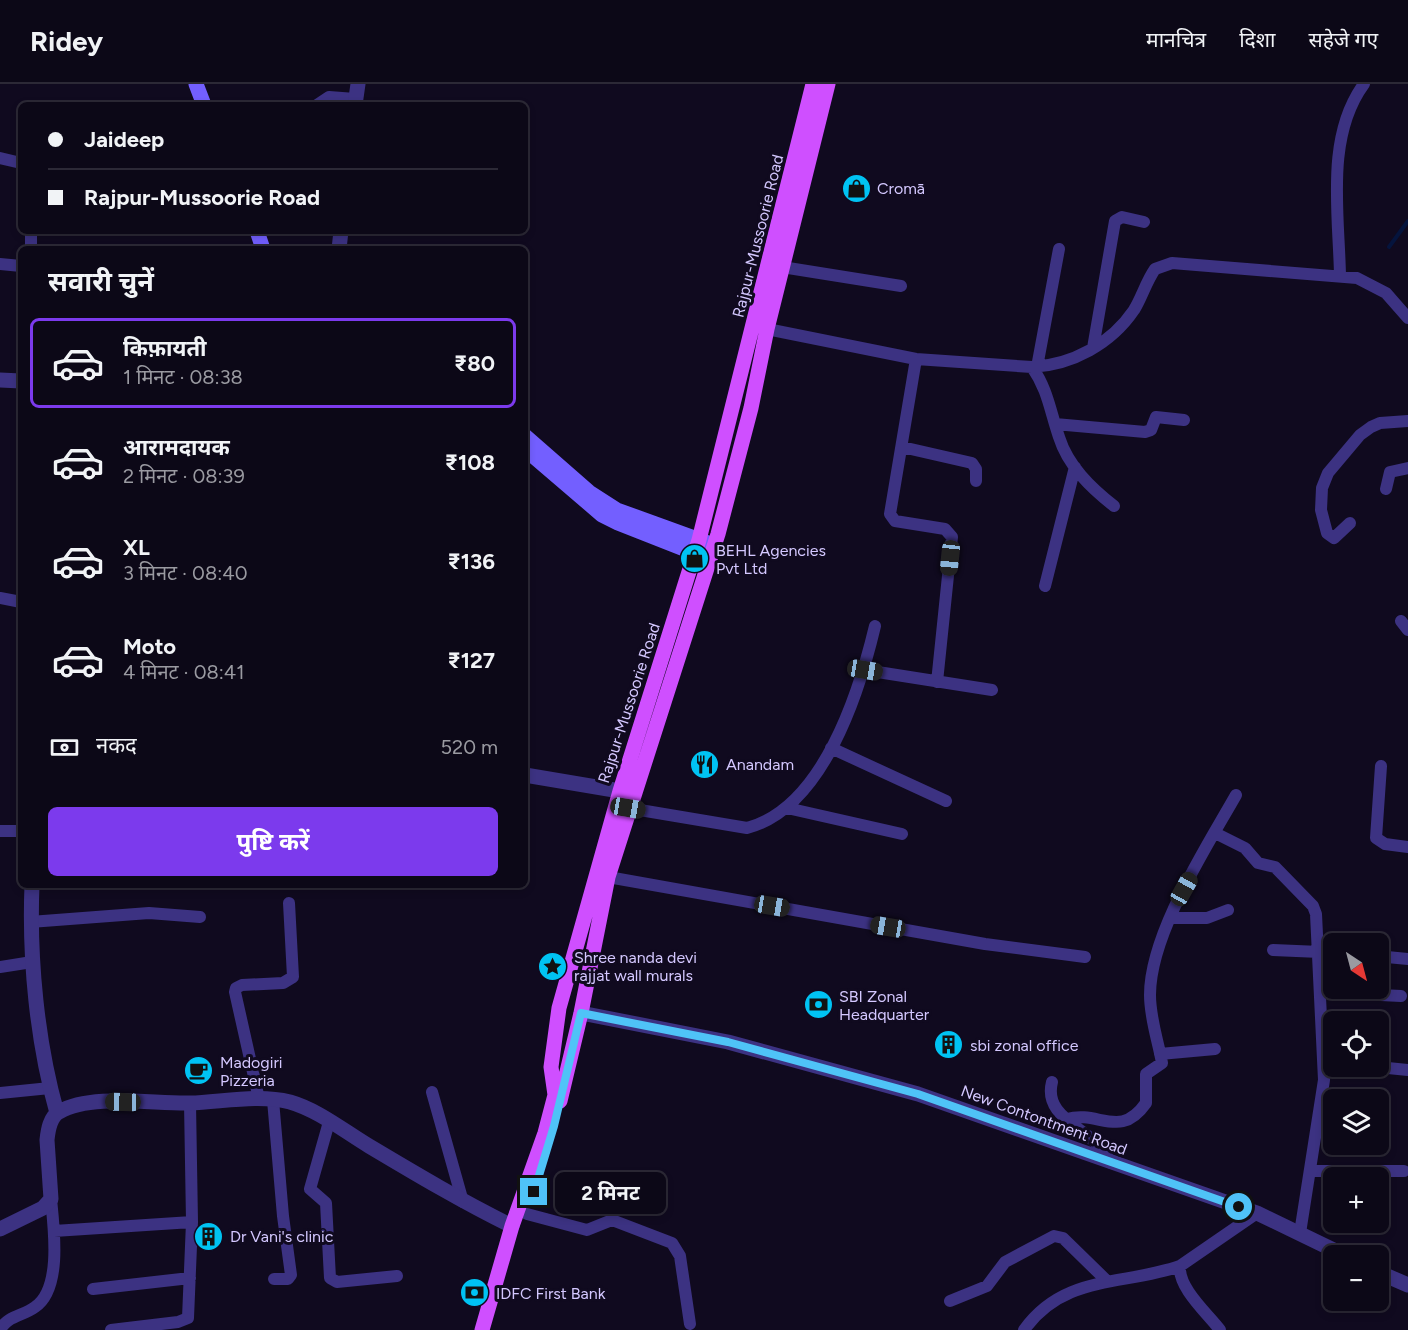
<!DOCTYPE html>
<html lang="hi">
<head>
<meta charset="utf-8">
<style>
	:root { --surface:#0c0817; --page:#1a1624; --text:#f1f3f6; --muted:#9a9aa1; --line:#2c2936; --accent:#7c3aed }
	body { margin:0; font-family:Figtree,"Noto Sans Devanagari",sans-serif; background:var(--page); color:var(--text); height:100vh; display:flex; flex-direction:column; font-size:22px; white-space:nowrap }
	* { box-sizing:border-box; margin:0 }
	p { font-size:20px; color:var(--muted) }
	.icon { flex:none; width:33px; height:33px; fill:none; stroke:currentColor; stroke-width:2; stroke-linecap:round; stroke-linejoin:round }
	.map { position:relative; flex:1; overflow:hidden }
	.drawer { position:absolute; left:18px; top:162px; width:510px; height:642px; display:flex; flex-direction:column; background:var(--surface); border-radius:9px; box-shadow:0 3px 9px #0003,0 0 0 2px var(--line) }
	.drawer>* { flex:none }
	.banner { position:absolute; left:18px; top:18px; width:510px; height:132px; border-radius:9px; box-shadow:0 3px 9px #0003,0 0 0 2px var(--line); display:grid; align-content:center; height:132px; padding:0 30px; background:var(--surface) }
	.needle { width:39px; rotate:144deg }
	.tools { position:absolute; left:1323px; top:849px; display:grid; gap:12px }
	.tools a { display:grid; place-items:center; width:66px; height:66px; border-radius:9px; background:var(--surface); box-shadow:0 3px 9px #0003,0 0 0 2px var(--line); font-size:30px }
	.end { position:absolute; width:27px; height:27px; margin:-14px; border:8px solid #4fc3f7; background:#111; box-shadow:0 0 0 3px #111 }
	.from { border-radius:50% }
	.bubble { position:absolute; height:42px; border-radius:9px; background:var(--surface); box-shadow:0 3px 9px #0003,0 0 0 2px var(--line); font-size:20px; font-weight:700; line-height:42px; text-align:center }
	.car { position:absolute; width:18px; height:36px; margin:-18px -9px; border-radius:8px; box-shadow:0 0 4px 2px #0007; background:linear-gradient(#222 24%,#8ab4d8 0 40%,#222 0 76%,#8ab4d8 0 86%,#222 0) }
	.banner b { display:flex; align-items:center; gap:21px; height:57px; font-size:22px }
	.banner b+b { border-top:2px solid var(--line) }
	.banner i { width:15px; height:15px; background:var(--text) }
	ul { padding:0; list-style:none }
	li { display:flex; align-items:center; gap:18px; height:90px; margin:0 12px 9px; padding:0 18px; border:3px solid transparent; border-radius:9px }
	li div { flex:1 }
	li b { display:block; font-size:22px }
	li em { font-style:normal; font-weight:700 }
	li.current { border-color:var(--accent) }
	li>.icon { width:54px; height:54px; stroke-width:1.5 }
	h2 { padding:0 30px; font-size:27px; line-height:72px }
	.pay { display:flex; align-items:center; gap:15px; height:66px; padding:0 30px; font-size:22px }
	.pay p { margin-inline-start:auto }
	.button { display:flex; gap:12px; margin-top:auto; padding:12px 30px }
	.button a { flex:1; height:69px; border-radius:9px; background:var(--accent); color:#fff; font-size:24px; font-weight:700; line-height:69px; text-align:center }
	header { display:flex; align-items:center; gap:36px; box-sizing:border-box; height:84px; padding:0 30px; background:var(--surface); border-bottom:2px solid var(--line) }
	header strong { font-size:28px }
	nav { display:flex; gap:33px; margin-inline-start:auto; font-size:21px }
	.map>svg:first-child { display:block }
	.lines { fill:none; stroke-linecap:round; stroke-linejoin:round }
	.stream { stroke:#05143d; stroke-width:4 }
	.minor { stroke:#3c3282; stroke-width:12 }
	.tertiary { stroke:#3c3282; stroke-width:15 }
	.secondary { stroke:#735fff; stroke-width:15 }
	.primary { stroke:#cf4fff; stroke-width:15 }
	.route { stroke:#4fc3f7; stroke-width:8 }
	.labels { text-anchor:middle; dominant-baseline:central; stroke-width:6; stroke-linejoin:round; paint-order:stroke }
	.poi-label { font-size:16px; fill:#d4c8ff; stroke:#100a1f; text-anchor:start }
	.street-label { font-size:16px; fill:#d4c8ff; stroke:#100a1f }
</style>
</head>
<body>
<header>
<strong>Ridey</strong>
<nav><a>मानचित्र</a><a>दिशा</a><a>सहेजे गए</a></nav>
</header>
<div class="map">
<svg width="1408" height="1246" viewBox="0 0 1408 1246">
	<rect width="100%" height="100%" fill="#100a1f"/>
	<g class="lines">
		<path class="stream" d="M 1389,163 L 1408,137"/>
		<path class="minor" d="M 317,21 L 329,13 L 355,15
			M 0,74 L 21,79
			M 31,165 L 31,147
			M 0,180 L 21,182
			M 782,183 L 901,202
			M 1340,192 C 1339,130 1325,53 1364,0
			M 767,245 L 916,275 L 1032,283 C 1072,281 1111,260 1134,226 C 1142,213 1146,198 1155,185 L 1172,179 L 1357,194 L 1386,209 L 1408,234
			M 1093,264 L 1115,137 L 1122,133 L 1144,138
			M 916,275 L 890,430 L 895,437 L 945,445 L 952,453 L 937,598
			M 1032,283 C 1048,306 1050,327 1059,353 C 1068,382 1091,404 1114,422
			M 1037,283 L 1059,165
			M 1055,340 L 1145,348 L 1151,346 L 1156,333 L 1184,336
			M 902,363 L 972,379 L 976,385 L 976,397
			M 1386,405 L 1390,388 L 1408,384
			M 1350,439 L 1334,454 L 1327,449 L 1321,426 L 1322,404 L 1328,389 L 1360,351 L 1371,343 L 1380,339 L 1408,337
			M 1045,502 L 1075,383
			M 0,514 L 21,518
			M 1401,537 L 1408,546
			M 865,586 L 992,606
			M 831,664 L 946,717
			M 1381,682 L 1376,754 L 1385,760 L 1408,763
			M 628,724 L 747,744 C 823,724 859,609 875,542
			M 787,724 L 902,750
			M 0,747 L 21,747
			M 1215,749 L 1245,764 L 1258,779 L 1275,783 L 1313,822 L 1316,830 L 1324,996 L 1300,1149
			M 608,793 L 985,860 L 1085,873
			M 1171,834 L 1207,834 L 1228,826
			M 30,838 L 149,829 L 200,833
			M 1273,866 L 1320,868
			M 1387,873 L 1408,875
			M 0,883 L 32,878
			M 1320,908 L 1401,912
			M 1160,970 L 1215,965
			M 1378,983 L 1408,986
			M 1052,998 C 1042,1037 1096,1044 1111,1079
			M 432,1008 L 463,1118
			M 0,1009 L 50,1004
			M 259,1015 L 235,908 L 236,904 L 242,901 L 283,899 L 293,893 L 289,819
			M 273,1016 L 283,1132 L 291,1191 L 288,1195 L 274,1195
			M 1067,1035 C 1099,1026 1120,1056 1146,1019 L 1146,990 L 1162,979 C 1158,956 1150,935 1150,911 C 1150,850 1206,764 1236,711
			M 329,1038 L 310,1105 L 326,1119 L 330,1194 L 337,1198 L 397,1192
			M 1311,1087 L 1404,1087
			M 527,1130 L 587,1146 L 612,1136 L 672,1159 L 680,1172 L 690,1240
			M 54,1147 L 192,1138
			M 93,1205 L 190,1194
			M 950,1217 L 987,1202 L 1005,1178 L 1054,1152 L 1063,1154 L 1106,1196
			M 0,1246 C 7,1232 23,1232 35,1223 C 62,1205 54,1145 51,1115
			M 111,1246 L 178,1238 L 188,1234 L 192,1138 L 190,1019
			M 1024,1246 C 1064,1190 1123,1202 1180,1182
			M 1220,1246 C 1207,1229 1178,1204 1180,1182 L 1257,1129"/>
		<path class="tertiary" d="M 355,21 L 358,0
			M 339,165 L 341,147
			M 0,296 L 21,297
			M 525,691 L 620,707
			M 32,801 C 29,875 37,958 57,1029
			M 581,929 L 728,958 L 918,1010 L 1257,1129 L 1346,1172
			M 0,1145 L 43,1124 L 51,1115 L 47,1056 C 48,1046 50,1033 59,1028 C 91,1009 153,1020 190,1019 C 222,1018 258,1010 290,1018 C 318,1026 344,1047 369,1062 C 416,1090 463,1118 512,1142
			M 1378,1188 L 1408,1201"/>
		<path class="secondary" d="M 196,0 L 204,21
			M 257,147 L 263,165
			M 525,352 L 589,408 L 617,426 L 711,460
			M 525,365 L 602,431 L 618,439 L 707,474"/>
		<path class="primary" d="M 560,1017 L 581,929 L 608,793 L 718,450 L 751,324 L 767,245 L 828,0
			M 482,1246 L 512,1142 L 545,1049 L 555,1011 L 551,983 L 559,924 L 620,707 L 699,456 L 813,0"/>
	</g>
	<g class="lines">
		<path class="route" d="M 534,1108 L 554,1042 L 581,929 L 728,958 L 918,1010 L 1239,1123"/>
	</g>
	<defs>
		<symbol id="shop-disc" viewBox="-11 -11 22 22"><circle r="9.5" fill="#00c3f3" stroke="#100a1f"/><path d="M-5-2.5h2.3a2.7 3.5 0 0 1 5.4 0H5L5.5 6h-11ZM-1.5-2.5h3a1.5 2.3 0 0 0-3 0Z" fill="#111"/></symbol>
		<symbol id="restaurant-disc" viewBox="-11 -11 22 22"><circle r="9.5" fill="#00c3f3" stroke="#100a1f"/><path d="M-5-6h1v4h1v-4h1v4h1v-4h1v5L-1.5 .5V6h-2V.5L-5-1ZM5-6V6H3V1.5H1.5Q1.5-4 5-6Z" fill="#111"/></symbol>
		<symbol id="sight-disc" viewBox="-11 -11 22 22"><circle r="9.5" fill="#00c3f3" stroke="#100a1f"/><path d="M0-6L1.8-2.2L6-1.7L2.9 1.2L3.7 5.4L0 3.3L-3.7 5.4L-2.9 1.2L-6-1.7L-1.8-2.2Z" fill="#111"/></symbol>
		<symbol id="bank-disc" viewBox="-11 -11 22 22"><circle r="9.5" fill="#00c3f3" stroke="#100a1f"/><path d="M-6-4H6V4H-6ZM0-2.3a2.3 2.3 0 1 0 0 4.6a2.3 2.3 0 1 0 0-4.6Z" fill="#111"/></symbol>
		<symbol id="building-disc" viewBox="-11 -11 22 22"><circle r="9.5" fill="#00c3f3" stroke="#100a1f"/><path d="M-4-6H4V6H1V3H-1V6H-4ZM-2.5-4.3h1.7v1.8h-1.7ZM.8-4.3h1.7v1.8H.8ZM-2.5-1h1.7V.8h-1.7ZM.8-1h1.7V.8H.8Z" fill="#111"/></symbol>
		<symbol id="cafe-disc" viewBox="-11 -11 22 22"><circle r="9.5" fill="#00c3f3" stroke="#100a1f"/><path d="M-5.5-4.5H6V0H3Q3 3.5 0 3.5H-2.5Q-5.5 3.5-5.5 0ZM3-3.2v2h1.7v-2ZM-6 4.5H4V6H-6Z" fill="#111"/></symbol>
	</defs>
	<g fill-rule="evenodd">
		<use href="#shop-disc" x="840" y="88" width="33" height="33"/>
		<use href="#shop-disc" x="678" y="458" width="33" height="33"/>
		<use href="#restaurant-disc" x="688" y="664" width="33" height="33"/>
		<use href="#sight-disc" x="536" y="866" width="33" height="33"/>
		<use href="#bank-disc" x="802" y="904" width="33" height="33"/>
		<use href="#building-disc" x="932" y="944" width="33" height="33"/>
		<use href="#cafe-disc" x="182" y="970" width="33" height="33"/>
		<use href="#building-disc" x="192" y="1136" width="33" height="33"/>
		<use href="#bank-disc" x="458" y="1192" width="33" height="33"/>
	</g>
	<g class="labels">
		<g class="poi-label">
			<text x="877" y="104">Cromā</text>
			<text x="716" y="466">BEHL Agencies<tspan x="716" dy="18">Pvt Ltd</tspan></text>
			<text x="726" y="680">Anandam</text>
			<text x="574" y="873">Shree nanda devi<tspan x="574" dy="18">rajjat wall murals</tspan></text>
			<text x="839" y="912">SBI Zonal<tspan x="839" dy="18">Headquarter</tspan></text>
			<text x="970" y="961">sbi zonal office</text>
			<text x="220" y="978">Madogiri<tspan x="220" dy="18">Pizzeria</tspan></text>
			<text x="230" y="1152">Dr Vani's clinic</text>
			<text x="496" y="1209">IDFC First Bank</text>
		</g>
		<g class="street-label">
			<text transform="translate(758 152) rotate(-76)">Rajpur-Mussoorie Road</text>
			<text transform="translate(629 619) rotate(-72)">Rajpur-Mussoorie Road</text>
			<text transform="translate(1044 1036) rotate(20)">New Contontment Road</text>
		</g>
	</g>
</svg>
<div class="tools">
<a><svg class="needle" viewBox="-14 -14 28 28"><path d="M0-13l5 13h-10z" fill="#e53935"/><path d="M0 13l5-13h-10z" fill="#9a9aa1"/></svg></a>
<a><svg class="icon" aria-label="locate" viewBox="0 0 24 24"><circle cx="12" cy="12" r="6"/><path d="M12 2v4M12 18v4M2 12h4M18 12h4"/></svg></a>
<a><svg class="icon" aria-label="layers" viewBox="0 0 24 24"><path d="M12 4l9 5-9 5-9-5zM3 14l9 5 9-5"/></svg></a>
<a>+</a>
<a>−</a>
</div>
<i class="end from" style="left:1239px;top:1123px"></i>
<i class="end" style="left:534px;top:1108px"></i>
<div class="bubble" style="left:555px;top:1088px;width:111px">2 मिनट</div>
<i class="car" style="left:950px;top:474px;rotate:186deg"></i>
<i class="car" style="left:865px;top:586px;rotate:99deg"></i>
<i class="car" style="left:628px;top:724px;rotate:100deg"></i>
<i class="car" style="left:1184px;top:805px;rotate:29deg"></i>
<i class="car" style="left:772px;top:822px;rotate:100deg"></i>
<i class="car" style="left:888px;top:843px;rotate:280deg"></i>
<i class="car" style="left:123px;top:1018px;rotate:271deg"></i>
<div class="banner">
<b><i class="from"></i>Jaideep</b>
<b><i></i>Rajpur-Mussoorie Road</b>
</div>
<section class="drawer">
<h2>सवारी चुनें</h2>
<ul>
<li class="current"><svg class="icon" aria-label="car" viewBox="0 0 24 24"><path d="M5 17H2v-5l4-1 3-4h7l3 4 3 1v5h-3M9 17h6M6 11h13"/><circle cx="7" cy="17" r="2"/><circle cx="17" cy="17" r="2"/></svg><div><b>किफ़ायती</b><p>1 मिनट · 08:38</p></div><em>₹80</em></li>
<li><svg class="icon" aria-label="car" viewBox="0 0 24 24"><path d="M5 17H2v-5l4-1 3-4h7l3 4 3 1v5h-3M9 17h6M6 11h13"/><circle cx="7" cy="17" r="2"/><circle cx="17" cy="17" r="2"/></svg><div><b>आरामदायक</b><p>2 मिनट · 08:39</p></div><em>₹108</em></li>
<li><svg class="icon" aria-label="car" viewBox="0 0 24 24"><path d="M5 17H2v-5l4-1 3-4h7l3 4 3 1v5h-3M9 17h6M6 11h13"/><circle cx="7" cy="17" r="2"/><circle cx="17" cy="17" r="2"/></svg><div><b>XL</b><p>3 मिनट · 08:40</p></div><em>₹136</em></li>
<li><svg class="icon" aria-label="car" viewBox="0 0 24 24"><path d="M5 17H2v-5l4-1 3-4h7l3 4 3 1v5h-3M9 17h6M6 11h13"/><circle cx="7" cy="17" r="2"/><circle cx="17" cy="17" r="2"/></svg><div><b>Moto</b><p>4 मिनट · 08:41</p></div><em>₹127</em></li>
</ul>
<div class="pay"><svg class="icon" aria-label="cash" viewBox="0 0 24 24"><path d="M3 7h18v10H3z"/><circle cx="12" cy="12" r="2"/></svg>नकद<p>520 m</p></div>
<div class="button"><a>पुष्टि करें</a></div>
</section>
</div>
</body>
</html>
